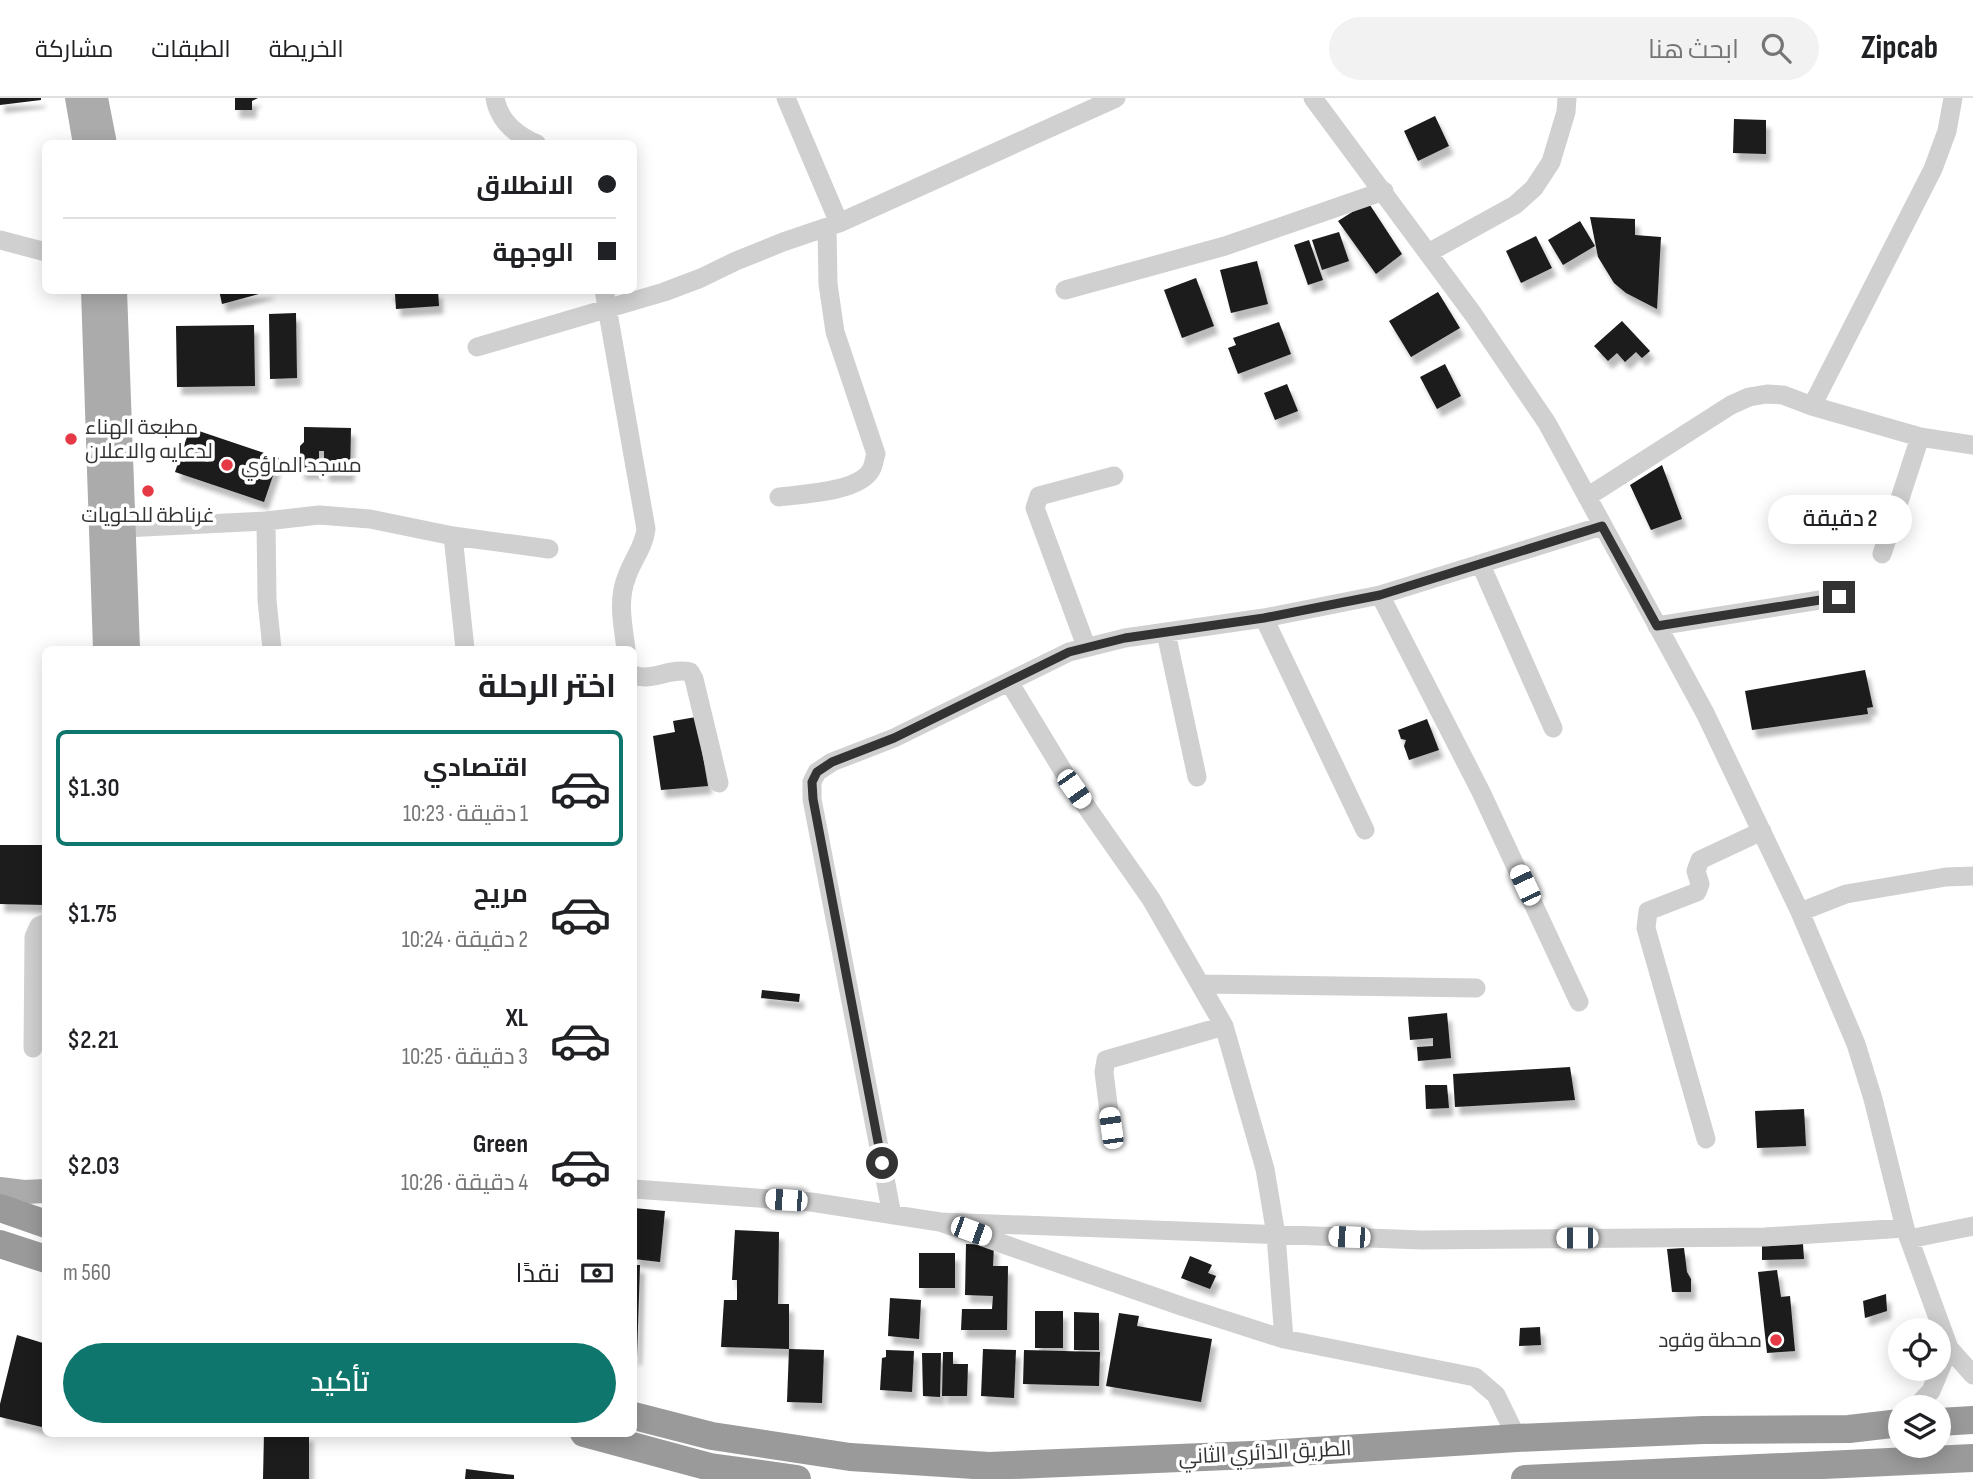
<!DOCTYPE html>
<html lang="ar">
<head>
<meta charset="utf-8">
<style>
	:root { --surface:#fff; --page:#f2f2f2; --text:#202124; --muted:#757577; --line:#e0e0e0; --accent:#0f766e }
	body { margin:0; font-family:"Sofia Sans Condensed",Cairo,sans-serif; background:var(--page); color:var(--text); direction:rtl; height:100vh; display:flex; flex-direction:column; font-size:26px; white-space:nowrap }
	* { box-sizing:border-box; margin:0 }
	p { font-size:23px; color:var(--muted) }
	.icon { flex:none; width:38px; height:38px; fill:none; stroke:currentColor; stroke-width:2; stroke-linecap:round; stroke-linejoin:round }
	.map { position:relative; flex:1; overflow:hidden; direction:ltr }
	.sheet { position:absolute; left:42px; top:548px; width:595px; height:791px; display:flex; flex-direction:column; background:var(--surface); border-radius:10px; box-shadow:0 4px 18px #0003; direction:rtl }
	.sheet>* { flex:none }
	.top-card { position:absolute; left:42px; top:42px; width:595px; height:154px; border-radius:10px; box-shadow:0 4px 18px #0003; direction:rtl; display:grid; align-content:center; height:154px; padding:0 21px; background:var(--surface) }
	.tools { position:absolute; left:1888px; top:1220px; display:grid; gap:14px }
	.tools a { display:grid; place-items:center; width:63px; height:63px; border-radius:50%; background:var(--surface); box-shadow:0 4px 18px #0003; font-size:35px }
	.end { position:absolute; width:32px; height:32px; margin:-16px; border:9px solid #333; background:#fff; box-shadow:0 0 0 4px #fff }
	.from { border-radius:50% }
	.bubble { position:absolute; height:49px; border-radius:24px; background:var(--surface); box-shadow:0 4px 18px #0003; font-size:23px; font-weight:600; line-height:49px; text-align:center; direction:rtl }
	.car { position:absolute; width:21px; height:42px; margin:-21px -10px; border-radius:9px; box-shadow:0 0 5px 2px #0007; background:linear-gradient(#fff 24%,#345 0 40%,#fff 0 76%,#345 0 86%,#fff 0) }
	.top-card b { display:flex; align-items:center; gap:24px; height:66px; font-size:26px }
	.top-card b+b { border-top:2px solid var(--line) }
	.top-card i { width:18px; height:18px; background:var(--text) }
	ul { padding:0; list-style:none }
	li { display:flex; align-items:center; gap:21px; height:116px; margin:0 14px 10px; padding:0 7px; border:4px solid transparent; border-radius:10px }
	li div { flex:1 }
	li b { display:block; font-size:26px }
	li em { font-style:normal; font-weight:600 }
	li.active { border-color:var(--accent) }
	li>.icon { width:63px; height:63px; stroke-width:1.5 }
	h2 { padding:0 21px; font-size:32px; line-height:84px }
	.pay { display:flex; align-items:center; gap:18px; height:77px; padding:0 21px; font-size:26px }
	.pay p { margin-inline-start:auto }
	.button { display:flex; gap:14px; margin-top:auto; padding:14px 21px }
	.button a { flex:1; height:80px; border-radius:42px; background:var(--accent); color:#fff; font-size:28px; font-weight:600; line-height:80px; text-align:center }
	header { display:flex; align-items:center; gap:42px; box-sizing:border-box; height:98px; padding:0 35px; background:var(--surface); border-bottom:2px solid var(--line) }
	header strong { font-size:33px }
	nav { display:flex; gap:38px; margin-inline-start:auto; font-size:24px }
	.search { width:490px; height:63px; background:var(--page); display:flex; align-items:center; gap:18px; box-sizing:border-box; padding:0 24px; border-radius:38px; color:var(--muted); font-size:26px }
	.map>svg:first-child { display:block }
	.building { fill:#1a1a1a; filter:url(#shadow) }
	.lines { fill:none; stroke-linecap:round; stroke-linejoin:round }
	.minor { stroke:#d0d0d0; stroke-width:19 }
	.major { stroke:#ababab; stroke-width:24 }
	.highway { stroke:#9a9a9a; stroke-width:28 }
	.route { stroke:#333; stroke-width:9 }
	.poi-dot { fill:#e63946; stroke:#fff; stroke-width:2.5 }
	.labels { text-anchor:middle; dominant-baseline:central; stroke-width:7; stroke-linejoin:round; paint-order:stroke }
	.poi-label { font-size:21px; fill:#333; stroke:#fff; text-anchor:start }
	.street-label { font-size:21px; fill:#333; stroke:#fff }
</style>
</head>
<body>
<header>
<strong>Zipcab</strong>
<div class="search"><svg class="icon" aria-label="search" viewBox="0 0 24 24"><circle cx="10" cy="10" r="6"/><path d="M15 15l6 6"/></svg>ابحث هنا</div>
<nav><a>الخريطة</a><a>الطبقات</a><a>مشاركة</a></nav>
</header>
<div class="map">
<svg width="1973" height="1381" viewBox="0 0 1973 1381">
	<defs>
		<filter id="shadow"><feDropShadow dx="4.5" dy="8" stdDeviation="2" flood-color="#0004"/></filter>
	</defs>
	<rect width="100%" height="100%" fill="#fff"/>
	<path class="building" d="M 0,0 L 41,0 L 41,2 L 0,7 Z
		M 235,0 L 258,0 L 252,3 L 252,12 L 235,12 Z
		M 1435,18 L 1449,48 L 1418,63 L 1404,33 Z
		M 1734,21 L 1766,22 L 1766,56 L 1733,55 Z
		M 1368,104 L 1402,156 L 1376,176 L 1338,123 Z
		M 1590,119 L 1635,121 L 1635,137 L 1661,139 L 1657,211 L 1626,195 L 1614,185 L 1598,159 Z
		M 1580,123 L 1595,148 L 1563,167 L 1548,142 Z
		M 1339,134 L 1349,163 L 1322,172 L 1312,142 Z
		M 1536,138 L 1552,170 L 1521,185 L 1506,153 Z
		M 1309,142 L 1323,182 L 1308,187 L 1294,147 Z
		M 1257,163 L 1268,206 L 1231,215 L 1220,172 Z
		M 1196,180 L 1214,228 L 1182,240 L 1164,192 Z
		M 219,192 L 270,192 L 270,193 L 222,206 Z
		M 390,192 L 438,192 L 439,208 L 396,211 L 395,196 L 390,196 Z
		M 1438,194 L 1460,230 L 1411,259 L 1389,223 Z
		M 296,215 L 297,280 L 270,281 L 269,216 Z
		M 1622,223 L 1650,253 L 1642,260 L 1636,254 L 1625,264 L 1617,255 L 1608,263 L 1594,248 Z
		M 1279,224 L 1291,256 L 1238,276 L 1228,250 L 1236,247 L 1233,240 Z
		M 254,227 L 255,288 L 177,289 L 176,228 Z
		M 1445,266 L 1461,298 L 1437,311 L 1420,279 Z
		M 1287,286 L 1298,313 L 1275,322 L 1264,295 Z
		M 304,329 L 351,330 L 350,376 L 324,376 L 324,353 L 319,353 L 319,374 L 300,374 L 300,348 L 304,344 Z
		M 190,330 L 279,360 L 264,404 L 175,374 Z
		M 1662,367 L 1682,421 L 1651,432 L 1630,387 Z
		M 1865,572 L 1873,609 L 1867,610 L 1868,616 L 1752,632 L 1745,593 Z
		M 696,619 L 708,688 L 661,692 L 653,638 L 675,634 L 673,623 Z
		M 1427,621 L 1439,652 L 1409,662 L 1404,648 L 1406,642 L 1401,641 L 1398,632 Z
		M 0,747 L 46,747 L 46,807 L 0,806 Z
		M 762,892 L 800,896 L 799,904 L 761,900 Z
		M 1447,915 L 1451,960 L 1418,963 L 1417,949 L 1433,948 L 1433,940 L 1410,942 L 1408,919 Z
		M 1570,969 L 1575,1002 L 1455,1009 L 1453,976 Z
		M 1425,987 L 1447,987 L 1449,1010 L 1426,1011 Z
		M 1804,1011 L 1806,1048 L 1757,1050 L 1755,1013 Z
		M 634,1110 L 665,1113 L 660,1164 L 634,1161 Z
		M 735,1132 L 779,1134 L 778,1206 L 789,1206 L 789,1251 L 721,1249 L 724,1202 L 737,1202 L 737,1182 L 732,1182 Z
		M 966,1146 L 994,1147 L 993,1168 L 1008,1168 L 1007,1232 L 961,1232 L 962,1211 L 992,1211 L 993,1198 L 965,1197 Z
		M 1803,1146 L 1804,1161 L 1762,1162 L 1762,1148 Z
		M 1684,1150 L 1687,1174 L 1691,1181 L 1691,1194 L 1672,1194 L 1667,1151 Z
		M 919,1155 L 955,1155 L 955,1190 L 919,1190 Z
		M 1190,1158 L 1212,1167 L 1208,1175 L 1216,1178 L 1210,1191 L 1181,1180 Z
		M 634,1167 L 640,1167 L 637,1259 L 634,1259 Z
		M 1777,1172 L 1781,1199 L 1790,1198 L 1795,1253 L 1767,1255 L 1758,1174 Z
		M 1886,1196 L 1887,1213 L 1865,1220 L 1863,1203 Z
		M 890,1200 L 921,1202 L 919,1241 L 888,1238 Z
		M 1035,1213 L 1063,1213 L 1063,1250 L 1035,1250 Z
		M 1074,1214 L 1099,1215 L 1099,1252 L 1074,1252 Z
		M 1119,1215 L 1139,1218 L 1137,1228 L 1212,1241 L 1201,1304 L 1106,1288 Z
		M 1540,1229 L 1541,1247 L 1519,1248 L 1520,1230 Z
		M 17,1237 L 46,1246 L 46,1330 L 0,1319 L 0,1306 Z
		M 789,1251 L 824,1252 L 822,1305 L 787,1304 Z
		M 983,1251 L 1016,1252 L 1014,1300 L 981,1298 Z
		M 886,1252 L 914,1253 L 912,1294 L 880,1292 L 882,1260 L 886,1259 Z
		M 1024,1252 L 1100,1254 L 1099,1288 L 1023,1286 Z
		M 943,1254 L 953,1254 L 953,1266 L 968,1266 L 967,1298 L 942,1298 Z
		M 922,1255 L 941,1255 L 940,1299 L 923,1298 Z
		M 264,1335 L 309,1335 L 309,1381 L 263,1381 Z
		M 466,1371 L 514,1377 L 514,1381 L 465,1381 Z"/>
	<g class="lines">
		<path class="minor" d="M 495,0 C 499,23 516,37 537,46
			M 786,0 L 839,125
			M 1313,0 L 1473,216 L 1547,325 L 1705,615 L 1800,814 L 1856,946 L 1873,1001 L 1905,1130 L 1949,1250 L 1973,1277
			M 0,142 L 46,154
			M 1428,155 L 1515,107 L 1534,90 L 1551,64 L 1566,14 L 1567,0
			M 604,192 L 646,431 C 644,449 633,461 627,478 C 617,502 623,527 626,551
			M 1065,192 L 1225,148 L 1384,93
			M 477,249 L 664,194 L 701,180 L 736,163 L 783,144 L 839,125 L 1116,0
			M 1812,308 L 1933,71 L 1947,33 L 1953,0
			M 779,399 C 802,396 859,394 871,372 C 874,367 874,361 876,356 L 835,234 L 828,186 L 827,130
			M 1587,399 L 1731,307 L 1749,299 L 1767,296 L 1783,297 L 1812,308 L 1920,339 L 1973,347
			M 266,423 L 267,502 L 272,551
			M 124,430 L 266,423 L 319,417 L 370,421 L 453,438 L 549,451
			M 453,438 L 465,551
			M 1882,456 L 1920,339
			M 1481,467 L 1553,630
			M 1380,497 L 1481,694 L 1579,904
			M 1264,520 L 1365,732
			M 1657,528 L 1839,499
			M 1166,535 L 1197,679
			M 1086,548 L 1035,410 L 1039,398 L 1114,378
			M 634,577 C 652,584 671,569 690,574 L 694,581 L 719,685
			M 1009,584 L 1074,691 L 1151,801 L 1224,928 L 1265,1071 L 1276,1137 L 1284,1241
			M 1800,814 L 1846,796 L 1946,779 L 1973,778
			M 1202,886 L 1476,890
			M 33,950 L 34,839 L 39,828 L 46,825
			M 1111,1030 L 1104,974 L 1106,962 L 1224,928
			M 1706,1041 L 1646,830 L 1648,813 L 1697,794 L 1700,786 L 1696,773 L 1700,762 L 1762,733
			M 634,1091 L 811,1104 L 940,1124 L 1184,1209 L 1284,1241 L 1475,1279 L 1496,1297 L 1517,1340
			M 892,1117 L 812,701 L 812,684 L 817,674 L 832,664 L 894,640 L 1069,554 L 1125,540 L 1264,520 L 1380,497 L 1602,428
			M 940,1124 L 1422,1142 L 1765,1139 L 1905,1130
			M 1909,1141 L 1973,1128
			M 1916,1309 L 1931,1293 L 1949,1250"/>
		<path class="major" d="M 77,0 L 85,46
			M 96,0 L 105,46
			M 93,192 L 105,551
			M 115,192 L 128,551
			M 0,1091 L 24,1094 L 46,1093"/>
		<path class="highway" d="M 0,1110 L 46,1126
			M 0,1146 L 46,1161
			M 634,1318 L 712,1338 L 850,1359 L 989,1368 L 1251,1357 L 1517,1340 L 1703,1332 L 1849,1331 L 1900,1325
			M 1939,1324 L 1973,1322
			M 584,1335 L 710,1369 L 797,1381
			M 1525,1381 L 1973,1360"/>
	</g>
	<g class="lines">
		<path class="route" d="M 882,1065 L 813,701 L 812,684 L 817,674 L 832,664 L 894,640 L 1069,554 L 1125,540 L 1264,520 L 1380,497 L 1602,428 L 1657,528 L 1839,499"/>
	</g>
	<g class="poi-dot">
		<circle cx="71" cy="341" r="7"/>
		<circle cx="227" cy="367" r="7"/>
		<circle cx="148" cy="393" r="7"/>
		<circle cx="1776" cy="1242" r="7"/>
	</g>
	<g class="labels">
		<g class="poi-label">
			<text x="85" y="329">مطبعة الهناء<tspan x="85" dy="24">لدعايه والاعلان</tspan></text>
			<text x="241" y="367">مسجد الماؤي</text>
			<text x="148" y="417" text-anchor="middle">غرناطة للحلويات</text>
			<text x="1762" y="1242" text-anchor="end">محطة وقود</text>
		</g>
		<g class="street-label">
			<text transform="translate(1265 1355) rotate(-3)">الطريق الدائري الثاني</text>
		</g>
	</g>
</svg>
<div class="tools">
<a><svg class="icon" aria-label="locate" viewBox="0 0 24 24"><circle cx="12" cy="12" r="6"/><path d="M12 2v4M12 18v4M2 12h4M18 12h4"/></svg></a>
<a><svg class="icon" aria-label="layers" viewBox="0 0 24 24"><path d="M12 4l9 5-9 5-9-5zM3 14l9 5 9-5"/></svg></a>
</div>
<i class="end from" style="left:882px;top:1065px"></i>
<i class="end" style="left:1839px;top:499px"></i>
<div class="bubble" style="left:1768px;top:397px;width:144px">2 دقيقة</div>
<i class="car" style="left:1074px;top:691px;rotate:145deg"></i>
<i class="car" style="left:1525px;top:787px;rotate:335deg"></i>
<i class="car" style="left:1111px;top:1030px;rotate:352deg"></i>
<i class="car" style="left:786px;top:1102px;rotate:274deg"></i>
<i class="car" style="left:971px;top:1133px;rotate:110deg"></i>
<i class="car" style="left:1349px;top:1139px;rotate:272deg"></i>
<i class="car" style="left:1577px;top:1140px;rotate:270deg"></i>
<div class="top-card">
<b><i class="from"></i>الانطلاق</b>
<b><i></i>الوجهة</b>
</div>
<section class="sheet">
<h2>اختر الرحلة</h2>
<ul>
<li class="active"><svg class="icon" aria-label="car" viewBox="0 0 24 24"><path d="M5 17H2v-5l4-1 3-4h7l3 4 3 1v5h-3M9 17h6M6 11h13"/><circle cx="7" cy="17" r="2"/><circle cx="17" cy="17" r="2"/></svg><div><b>اقتصادي</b><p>1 دقيقة · 10:23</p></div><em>$1.30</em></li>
<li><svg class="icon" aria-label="car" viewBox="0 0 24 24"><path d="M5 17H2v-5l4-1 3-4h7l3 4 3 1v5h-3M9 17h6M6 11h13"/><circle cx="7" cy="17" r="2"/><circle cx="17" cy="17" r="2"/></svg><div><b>مريح</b><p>2 دقيقة · 10:24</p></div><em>$1.75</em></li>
<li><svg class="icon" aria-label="car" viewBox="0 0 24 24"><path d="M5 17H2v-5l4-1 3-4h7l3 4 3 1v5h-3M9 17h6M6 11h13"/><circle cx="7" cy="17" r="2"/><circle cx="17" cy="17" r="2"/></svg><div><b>XL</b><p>3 دقيقة · 10:25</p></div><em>$2.21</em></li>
<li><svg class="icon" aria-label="car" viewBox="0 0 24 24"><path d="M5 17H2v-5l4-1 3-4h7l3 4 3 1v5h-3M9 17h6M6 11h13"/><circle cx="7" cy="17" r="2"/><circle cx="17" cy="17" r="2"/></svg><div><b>Green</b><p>4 دقيقة · 10:26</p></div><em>$2.03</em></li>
</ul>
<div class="pay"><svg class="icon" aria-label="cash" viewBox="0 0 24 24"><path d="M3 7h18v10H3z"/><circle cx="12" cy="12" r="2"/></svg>نقدًا<p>560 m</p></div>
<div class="button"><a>تأكيد</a></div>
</section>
</div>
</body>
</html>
